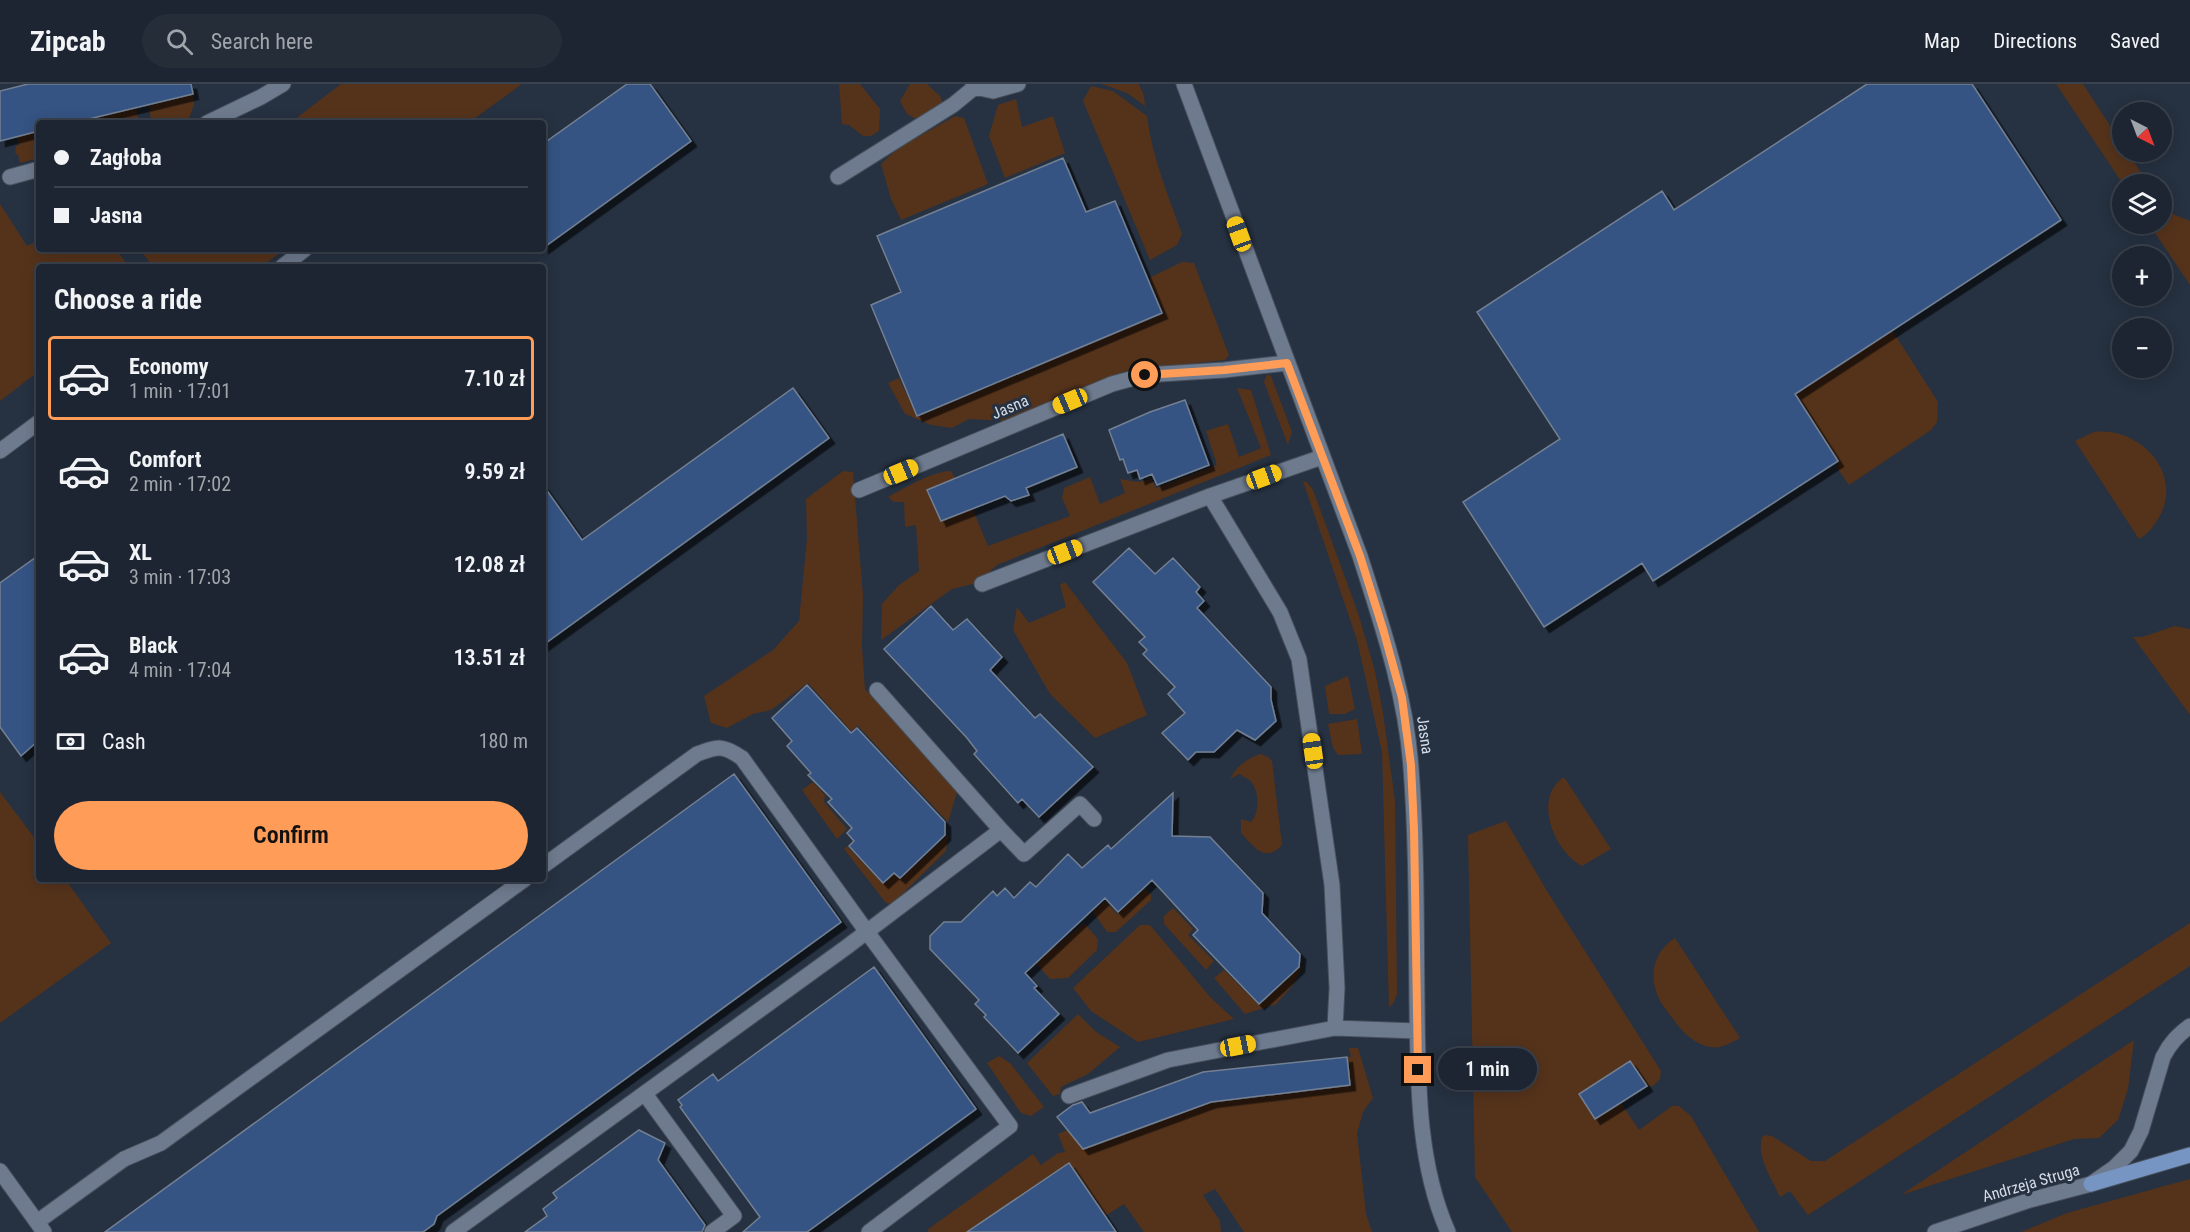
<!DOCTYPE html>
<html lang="en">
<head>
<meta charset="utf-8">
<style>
	:root { --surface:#1c2531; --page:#252d39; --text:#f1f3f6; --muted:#a0a5ab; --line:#3a424d; --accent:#fe9c58 }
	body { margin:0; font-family:"Roboto Condensed",sans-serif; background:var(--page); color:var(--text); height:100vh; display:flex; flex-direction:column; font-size:22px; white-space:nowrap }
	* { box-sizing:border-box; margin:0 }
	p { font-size:20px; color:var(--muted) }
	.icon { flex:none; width:33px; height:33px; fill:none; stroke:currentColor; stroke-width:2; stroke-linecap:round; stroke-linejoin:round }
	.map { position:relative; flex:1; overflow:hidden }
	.details { position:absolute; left:36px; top:180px; width:510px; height:618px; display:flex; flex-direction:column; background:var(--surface); border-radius:6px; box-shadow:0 3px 15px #0003,0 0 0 2px var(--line) }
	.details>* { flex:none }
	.banner { position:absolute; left:36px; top:36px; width:510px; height:132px; border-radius:6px; box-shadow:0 3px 15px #0003,0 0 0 2px var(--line); display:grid; align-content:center; height:132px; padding:0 18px; background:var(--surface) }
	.needle { width:39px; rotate:138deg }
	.controls { position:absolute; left:2112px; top:18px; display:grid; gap:12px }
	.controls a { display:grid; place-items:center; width:60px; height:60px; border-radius:50%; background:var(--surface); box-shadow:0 3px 15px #0003,0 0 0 2px var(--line); font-size:30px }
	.end { position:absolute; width:27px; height:27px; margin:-14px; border:8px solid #fe9c58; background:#111; box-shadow:0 0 0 3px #111 }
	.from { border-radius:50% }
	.bubble { position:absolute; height:42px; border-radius:21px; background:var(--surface); box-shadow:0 3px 15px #0003,0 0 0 2px var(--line); font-size:20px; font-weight:600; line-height:42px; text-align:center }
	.car { position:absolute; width:18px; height:36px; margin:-18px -9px; border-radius:8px; box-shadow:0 0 4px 2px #0007; background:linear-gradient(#f5c518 24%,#345 0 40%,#f5c518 0 76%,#345 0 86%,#f5c518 0) }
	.banner b { display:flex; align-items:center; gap:21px; height:57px; font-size:22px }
	.banner b+b { border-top:2px solid var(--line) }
	.banner i { width:15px; height:15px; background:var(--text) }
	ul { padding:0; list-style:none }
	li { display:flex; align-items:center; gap:18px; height:84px; margin:0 12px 9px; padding:0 6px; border:3px solid transparent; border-radius:6px }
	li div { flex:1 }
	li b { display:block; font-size:22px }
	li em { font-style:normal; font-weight:600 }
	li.current { border-color:var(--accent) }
	li>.icon { width:54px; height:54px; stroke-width:1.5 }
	h2 { padding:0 18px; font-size:27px; line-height:72px }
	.pay { display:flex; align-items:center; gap:15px; height:66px; padding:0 18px; font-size:22px }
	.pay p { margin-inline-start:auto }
	.cta { display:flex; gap:12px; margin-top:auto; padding:12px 18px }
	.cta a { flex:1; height:69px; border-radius:36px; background:var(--accent); color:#111; font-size:24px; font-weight:600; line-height:69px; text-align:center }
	header { display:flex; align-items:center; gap:36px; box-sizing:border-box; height:84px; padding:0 30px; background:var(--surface); border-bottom:2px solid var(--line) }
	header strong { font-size:28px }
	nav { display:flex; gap:33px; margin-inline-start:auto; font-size:21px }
	.search { width:420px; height:54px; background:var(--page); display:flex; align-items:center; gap:15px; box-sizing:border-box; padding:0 21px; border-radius:33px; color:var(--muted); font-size:22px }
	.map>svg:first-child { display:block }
	.green { fill:#55331b }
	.building { fill:#345383; stroke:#738093; stroke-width:1.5; filter:url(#shadow) }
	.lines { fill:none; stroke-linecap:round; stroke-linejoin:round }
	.pedestrian-casing { stroke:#454f5c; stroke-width:17 }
	.minor-casing { stroke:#454f5c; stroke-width:17 }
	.primary-casing { stroke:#454f5c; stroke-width:17 }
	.pedestrian { stroke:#6e7b8e; stroke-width:15 }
	.minor { stroke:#6e7b8e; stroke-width:15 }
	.primary { stroke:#7695c3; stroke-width:15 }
	.route { stroke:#fe9c58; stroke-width:8 }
	.labels { text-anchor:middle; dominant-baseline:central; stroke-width:6; stroke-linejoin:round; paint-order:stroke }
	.street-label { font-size:16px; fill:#d4dbe6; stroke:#263141 }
</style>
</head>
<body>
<header>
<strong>Zipcab</strong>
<div class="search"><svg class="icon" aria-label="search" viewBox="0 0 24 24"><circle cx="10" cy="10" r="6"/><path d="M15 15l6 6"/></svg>Search here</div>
<nav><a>Map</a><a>Directions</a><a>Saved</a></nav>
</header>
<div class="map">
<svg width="2190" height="1148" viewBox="0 0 2190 1148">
	<defs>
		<filter id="shadow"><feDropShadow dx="5.5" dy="5.5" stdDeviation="0" flood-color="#0009"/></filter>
	</defs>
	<rect width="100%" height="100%" fill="#263141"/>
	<path class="green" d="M 341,0 L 522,0 L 468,39 L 290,39 Z
		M 839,0 L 860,0 L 880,25 L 879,47 L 871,52 L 863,52 L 849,41 L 842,40 Z
		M 910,0 L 927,0 L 940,12 L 943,19 L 916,35 L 907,30 L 900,17 Z
		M 1102,0 L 1139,0 L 1144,12 L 1145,22 L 1127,9 Z
		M 2056,0 L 2083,0 L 2122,60 L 2122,68 L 2127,68 L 2149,100 L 2123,100 Z
		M 1091,2 L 1113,7 L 1147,32 C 1152,73 1168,111 1182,150 L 1177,161 L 1150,176 L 1083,17 Z
		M 193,9 L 194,21 L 188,37 L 179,39 L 151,39 L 149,20 Z
		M 1016,15 L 1022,43 L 1053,32 L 1065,69 L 1005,94 L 989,52 L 998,21 Z
		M 136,24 L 139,39 L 83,39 L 83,36 Z
		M 955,32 L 964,34 L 988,100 L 901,136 L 891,115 L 881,80 L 897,65 Z
		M 39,47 L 39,74 L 20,79 L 18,71 L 15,69 L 16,62 L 19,61 L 17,52 Z
		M 2162,119 L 2168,128 L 2190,137 L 2190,201 L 2149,140 L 2162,140 Z
		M 0,120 L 27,162 L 39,156 L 39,165 L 116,165 L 129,183 L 39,183 L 39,287 L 0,317 Z
		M 140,165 L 285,165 L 261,183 L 153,183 Z
		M 1182,178 L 1194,179 L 1229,271 L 1225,276 L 1128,286 L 1005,337 L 969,335 L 952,344 L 931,341 L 905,330 L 888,299 L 899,294 L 917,333 L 1163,229 L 1149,194 Z
		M 1892,246 L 1938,318 L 1937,338 L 1931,346 L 1849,401 L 1838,385 L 1838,377 L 1795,310 Z
		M 1267,290 L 1271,292 L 1292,348 L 1288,361 L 1264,298 Z
		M 1237,304 L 1251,306 L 1271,371 L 997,481 L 977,499 L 952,505 L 881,556 L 882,520 L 899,501 L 919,487 L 916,441 L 905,443 L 904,418 L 894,418 L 888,413 C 907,403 930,388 951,387 L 973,426 L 988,462 L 1070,432 L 1062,414 L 1064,404 L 1090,393 L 1100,420 L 1125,409 L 1120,395 L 1138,398 L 1151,395 L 1156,404 L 1217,381 L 1206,347 L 1228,340 L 1239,373 L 1261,364 Z
		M 2094,348 C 2141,342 2185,391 2158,435 C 2153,443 2148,450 2139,455 L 2075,357 Z
		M 843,387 L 853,388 L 863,512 L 862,563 L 865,605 L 958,705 L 948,738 L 858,642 L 851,647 L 808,599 L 771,626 L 753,630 L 727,644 L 711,639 L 704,612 L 773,566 L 799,537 L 807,454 L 806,415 Z
		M 1303,397 L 1307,398 L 1313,406 L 1358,529 L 1375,587 L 1383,629 L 1395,717 L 1397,910 L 1394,918 L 1389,924 L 1382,668 L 1357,556 Z
		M 1065,498 L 1127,579 L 1147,631 L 1095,654 L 1050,610 L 1013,546 L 1017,523 L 1029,539 L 1066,523 L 1060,501 Z
		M 2175,542 L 2190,545 L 2190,631 L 2133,553 L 2142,553 Z
		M 1348,592 L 1355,625 L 1345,630 L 1329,630 L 1325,602 Z
		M 1357,635 L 1362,670 L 1338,671 L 1333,664 L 1328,640 Z
		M 1261,670 L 1268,673 L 1272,677 L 1282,761 C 1265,780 1253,762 1241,749 L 1241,735 L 1251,738 C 1259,729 1260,710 1252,699 C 1250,695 1243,693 1239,690 L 1230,695 C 1236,682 1248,674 1261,670 Z
		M 1564,693 L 1611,765 L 1582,782 C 1554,767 1532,714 1564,693 Z
		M 813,698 L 825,711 L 824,718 L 847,745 L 837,755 L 802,706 Z
		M 0,708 L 39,760 L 39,795 L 65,795 L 111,859 L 0,939 Z
		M 1506,737 L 1547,807 L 1661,987 L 1660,995 L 1653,1002 L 1647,1002 L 1630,977 L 1579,1010 L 1595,1035 L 1621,1019 L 1639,1046 L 1672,1022 L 1679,1022 L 1691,1032 L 1759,1148 L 1512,1148 L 1475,1093 L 1468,751 Z
		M 948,751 L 946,767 L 892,820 L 886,819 L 844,765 L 847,762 L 883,800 L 894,790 L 900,795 Z
		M 1145,805 L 1151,811 L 1151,816 L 1116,848 L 1107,848 L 1093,828 L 1105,817 L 1117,830 Z
		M 1173,824 L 1193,845 L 1188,851 L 1214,877 L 1206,886 L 1164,840 L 1164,832 Z
		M 1084,839 L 1098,855 L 1097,866 L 1068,894 L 1050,895 L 1024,866 L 1041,852 L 1054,864 Z
		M 2190,839 L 2190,882 L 1808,1131 L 1790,1107 L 1780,1113 C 1772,1095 1756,1073 1762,1053 L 1766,1051 L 1772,1052 L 1811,1077 L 1825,1077 Z
		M 1140,841 L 1150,841 L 1210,913 L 1234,935 L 1138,958 L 1091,927 L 1073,904 Z
		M 1675,854 L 1740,954 C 1731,959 1721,965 1710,963 C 1691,959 1681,946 1670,931 C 1665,924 1658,916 1656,907 C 1649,886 1657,865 1675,854 Z
		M 1304,880 L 1292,902 L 1276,920 L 1245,930 L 1214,894 L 1224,886 L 1259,921 Z
		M 1078,930 L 1096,948 L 1120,963 L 1088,990 L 1061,1003 L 1060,1010 L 1053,1012 L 1027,979 Z
		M 2134,956 L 2128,1005 L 2118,1036 L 2099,1054 L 2074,1055 L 1901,1111 Z
		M 1349,964 L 1358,964 L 1373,1014 L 1363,1028 L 1357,1049 L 1366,1130 L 1372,1148 L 1244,1148 L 1215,1105 L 1203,1111 L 1220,1137 L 1221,1148 L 1144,1148 L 1124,1120 L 1105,1132 L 967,1148 L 929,1148 L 927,1146 L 1033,1070 L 1041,1081 L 1058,1069 L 1065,1068 L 1058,1050 L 1068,1046 L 1101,1058 L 1210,1018 L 1350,1001 L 1347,973 L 1351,973 Z
		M 999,972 L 1010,979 L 1044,1023 L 1031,1032 L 1021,1029 L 987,979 Z
		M 2190,1095 L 2190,1148 L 2021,1148 L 2067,1129 Z"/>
	<path class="building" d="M 28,0 L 191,0 L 193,10 L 72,39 L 39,39 L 39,47 L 0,57 L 0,7 Z
		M 627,0 L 650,0 L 691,57 L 543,164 L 543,60 Z
		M 1867,0 L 1972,0 L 2061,136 L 1795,310 L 1838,377 L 1653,497 L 1642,479 L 1544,543 L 1463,418 L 1560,355 L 1477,228 L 1662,107 L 1674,126 Z
		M 1063,74 L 1086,128 L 1115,117 L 1162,229 L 917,332 L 871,221 L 901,208 L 877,152 Z
		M 793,304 L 829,354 L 543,561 L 543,401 L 582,456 Z
		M 1185,316 L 1209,381 L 1157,401 L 1152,390 L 1140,395 L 1137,386 L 1128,389 L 1123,375 L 1120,376 L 1109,346 L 1150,328 Z
		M 1063,350 L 1077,383 L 1026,404 L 1029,411 L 1011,417 L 1005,412 L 941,437 L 927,406 Z
		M 1129,464 L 1155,490 L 1173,474 L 1200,503 L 1196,508 L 1204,517 L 1197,524 L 1271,603 L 1271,616 L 1276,637 L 1255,656 L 1237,646 L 1214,668 L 1196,668 L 1188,676 L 1162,649 L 1185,629 L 1168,610 L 1175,603 L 1143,570 L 1147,566 L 1139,558 L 1145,553 L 1093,498 Z
		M 39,471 L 39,656 L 21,672 L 0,643 L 0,499 Z
		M 931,522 L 953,546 L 967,535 L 1002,573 L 990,586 L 1035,634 L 1040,630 L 1093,683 L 1039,733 L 1022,715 L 1018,719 L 974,670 L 977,667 L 967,654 L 884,565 Z
		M 807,601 L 851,649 L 857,644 L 945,738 L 945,751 L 900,794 L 894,789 L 883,799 L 849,762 L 854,757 L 847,749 L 852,744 L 828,718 L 832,715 L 808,691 L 811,689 L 787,662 L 792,657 L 772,634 Z
		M 734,690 L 841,838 L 437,1132 L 434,1140 L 423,1148 L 105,1148 Z
		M 1173,709 L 1172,752 L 1210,753 L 1263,809 L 1262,829 L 1300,870 L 1299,883 L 1259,920 L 1193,851 L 1198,846 L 1152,796 L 1118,828 L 1105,814 L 1025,889 L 1037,902 L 1034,904 L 1059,930 L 1018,969 L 984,933 L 986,931 L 975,920 L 979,916 L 930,865 L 930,852 L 944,838 L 961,838 L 993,807 L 997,812 L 1005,804 L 1014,814 L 1030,798 L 1036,803 L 1068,770 L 1082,784 L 1108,761 L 1111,765 Z
		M 874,883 L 976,1025 L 807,1148 L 743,1148 L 760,1133 L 680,1023 L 682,1021 L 678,1016 L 713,990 L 718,997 Z
		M 1347,973 L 1350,1001 L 1211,1018 L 1083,1065 L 1057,1033 L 1073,1021 L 1082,1018 L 1090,1029 L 1203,988 Z
		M 1630,977 L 1647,1002 L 1595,1035 L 1579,1010 Z
		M 639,1046 L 665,1059 L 658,1076 L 705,1141 L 702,1148 L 525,1148 L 547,1132 L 543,1125 L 557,1114 L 553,1109 Z
		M 1069,1079 L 1116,1148 L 967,1148 Z"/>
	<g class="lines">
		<defs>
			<path id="pedestrian" d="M 1001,746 L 1024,770 L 1080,720 L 1094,735
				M 645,1010 L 734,1132 L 712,1148
				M 453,1148 L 848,862 L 1001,746 L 877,606"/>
			<path id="minor" d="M 973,0 L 975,3 L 993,7 L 1018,0
				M 1184,0 L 1360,472 C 1382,541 1406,611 1411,684 C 1417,762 1416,841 1417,920 C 1418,996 1417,1078 1448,1148
				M 207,39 L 261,13 L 283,0
				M 10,93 L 39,85
				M 838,93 L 953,21 L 975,3
				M 282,183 L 305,165
				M 0,367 L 39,338
				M 859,406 L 1112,300 L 1145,291 L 1224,286 L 1287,279
				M 1210,412 L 1280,528 L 1299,575 L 1332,801 L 1337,904 L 1335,944
				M 982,500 L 1210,412 L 1322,373
				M 543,782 L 697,670 C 719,662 723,661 742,674 L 867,848 L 1010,1042 L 869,1148
				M 1069,1012 L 1168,976 L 1261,958 L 1335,944 L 1417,947
				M 0,1087 L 44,1148
				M 37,1138 L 124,1075 L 161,1059 L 525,795
				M 1935,1148 L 2030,1116 L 2091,1100 L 2114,1084 L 2131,1067 L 2141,1047 L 2163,973 C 2170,959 2178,951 2190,942"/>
			<path id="primary" d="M 2091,1100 L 2190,1071"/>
		</defs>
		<use href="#pedestrian" class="pedestrian-casing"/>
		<use href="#minor" class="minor-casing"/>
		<use href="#primary" class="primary-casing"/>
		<use href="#pedestrian" class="pedestrian"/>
		<use href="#minor" class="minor"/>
		<use href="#primary" class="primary"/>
	</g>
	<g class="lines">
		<path class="route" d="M 1145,291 L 1224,286 L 1287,279 L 1360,472 L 1383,545 L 1402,614 L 1411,681 L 1414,745 L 1418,986"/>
	</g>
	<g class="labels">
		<g class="street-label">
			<text transform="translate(1010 323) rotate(-23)">Jasna</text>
			<text transform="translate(1425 651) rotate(82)">Jasna</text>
			<text transform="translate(2031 1099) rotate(-16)">Andrzeja Struga</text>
		</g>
	</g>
</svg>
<div class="controls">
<a><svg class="needle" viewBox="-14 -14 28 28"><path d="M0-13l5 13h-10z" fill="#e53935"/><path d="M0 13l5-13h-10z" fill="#a0a5ab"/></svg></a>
<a><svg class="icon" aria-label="layers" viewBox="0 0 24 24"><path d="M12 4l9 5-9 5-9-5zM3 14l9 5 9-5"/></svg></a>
<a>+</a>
<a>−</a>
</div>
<i class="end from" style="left:1145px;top:291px"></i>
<i class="end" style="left:1418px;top:986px"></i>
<div class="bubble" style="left:1438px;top:964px;width:99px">1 min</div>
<i class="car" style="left:1239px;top:150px;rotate:340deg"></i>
<i class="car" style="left:1070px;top:317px;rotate:247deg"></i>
<i class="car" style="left:901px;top:388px;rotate:67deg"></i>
<i class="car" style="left:1264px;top:393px;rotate:70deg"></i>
<i class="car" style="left:1065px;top:468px;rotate:69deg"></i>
<i class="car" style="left:1313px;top:667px;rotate:352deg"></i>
<i class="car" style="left:1238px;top:962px;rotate:79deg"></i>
<div class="banner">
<b><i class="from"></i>Zagłoba</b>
<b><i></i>Jasna</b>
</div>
<section class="details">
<h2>Choose a ride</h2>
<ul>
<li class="current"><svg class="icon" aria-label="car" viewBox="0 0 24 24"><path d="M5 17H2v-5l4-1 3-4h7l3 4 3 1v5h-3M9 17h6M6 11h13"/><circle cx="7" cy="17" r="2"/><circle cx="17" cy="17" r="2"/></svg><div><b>Economy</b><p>1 min · 17:01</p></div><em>7.10 zł</em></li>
<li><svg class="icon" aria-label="car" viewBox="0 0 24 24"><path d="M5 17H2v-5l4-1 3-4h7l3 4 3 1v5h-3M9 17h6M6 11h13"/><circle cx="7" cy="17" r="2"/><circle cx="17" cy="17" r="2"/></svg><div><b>Comfort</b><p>2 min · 17:02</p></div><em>9.59 zł</em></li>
<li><svg class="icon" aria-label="car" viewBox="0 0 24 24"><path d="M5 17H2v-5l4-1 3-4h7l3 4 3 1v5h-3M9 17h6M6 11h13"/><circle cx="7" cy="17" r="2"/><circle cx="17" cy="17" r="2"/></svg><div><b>XL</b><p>3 min · 17:03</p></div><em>12.08 zł</em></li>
<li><svg class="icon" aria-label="car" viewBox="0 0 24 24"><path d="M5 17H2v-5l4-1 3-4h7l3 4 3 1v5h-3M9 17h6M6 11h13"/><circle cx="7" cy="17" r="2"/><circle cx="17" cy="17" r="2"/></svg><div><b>Black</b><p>4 min · 17:04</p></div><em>13.51 zł</em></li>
</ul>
<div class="pay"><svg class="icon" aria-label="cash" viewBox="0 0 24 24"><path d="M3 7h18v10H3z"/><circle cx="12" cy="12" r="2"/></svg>Cash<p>180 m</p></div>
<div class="cta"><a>Confirm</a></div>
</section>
</div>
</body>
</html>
